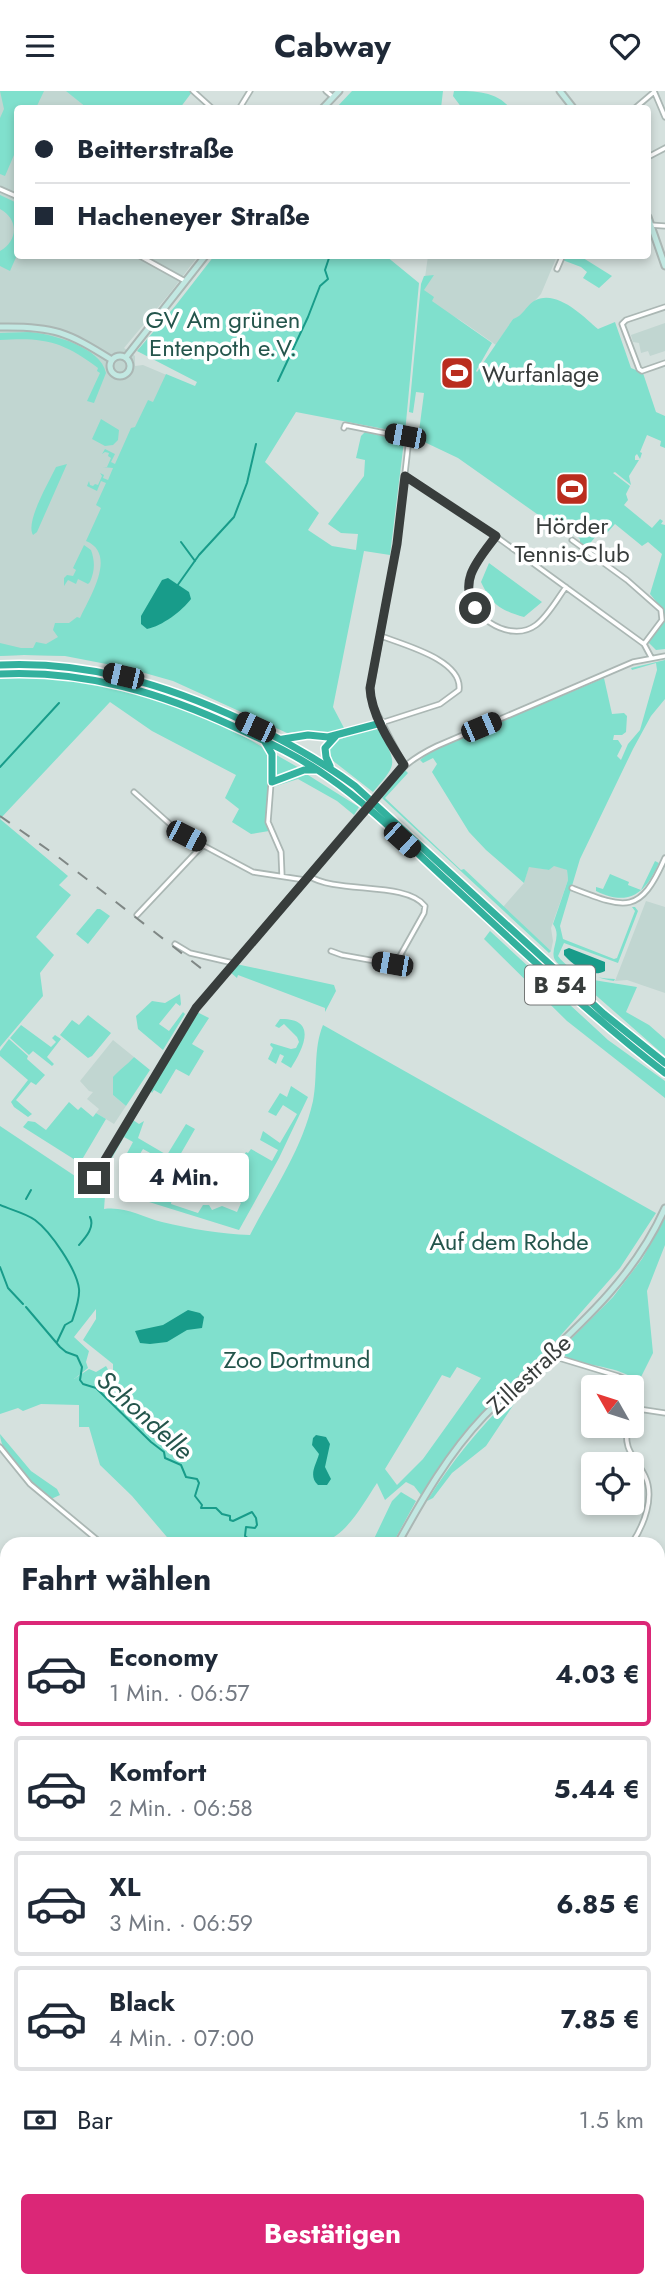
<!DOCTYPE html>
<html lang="de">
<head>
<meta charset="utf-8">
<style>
	:root { --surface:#fff; --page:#f6f6f7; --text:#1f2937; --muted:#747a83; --line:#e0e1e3; --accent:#db2777 }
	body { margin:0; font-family:Jost,sans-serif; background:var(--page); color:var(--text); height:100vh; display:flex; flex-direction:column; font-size:26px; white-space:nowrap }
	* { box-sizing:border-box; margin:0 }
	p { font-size:23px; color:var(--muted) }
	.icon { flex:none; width:38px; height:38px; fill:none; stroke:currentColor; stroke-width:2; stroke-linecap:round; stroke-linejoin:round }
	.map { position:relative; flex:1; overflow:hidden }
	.panel { position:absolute; left:0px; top:1446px; width:665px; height:751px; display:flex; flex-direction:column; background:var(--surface); border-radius:21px 21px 0 0; box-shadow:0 4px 10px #0003 }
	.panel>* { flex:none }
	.banner { position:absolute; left:14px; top:14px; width:637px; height:154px; border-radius:7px; box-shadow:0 4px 10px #0003; display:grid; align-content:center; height:154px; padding:0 21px; background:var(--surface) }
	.needle { width:46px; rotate:309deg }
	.tools { position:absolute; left:581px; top:1284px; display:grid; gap:14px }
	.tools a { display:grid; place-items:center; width:63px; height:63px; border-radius:7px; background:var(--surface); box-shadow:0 4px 10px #0003; font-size:35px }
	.end { position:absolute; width:32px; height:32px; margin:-16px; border:9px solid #383d3c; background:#fff; box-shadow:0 0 0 4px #fff }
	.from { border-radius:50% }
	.bubble { position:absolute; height:49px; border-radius:7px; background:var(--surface); box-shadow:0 4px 10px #0003; font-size:23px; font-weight:700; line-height:49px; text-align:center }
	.car { position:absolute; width:21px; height:42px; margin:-21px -10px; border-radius:9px; box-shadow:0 0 5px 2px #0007; background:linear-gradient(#222 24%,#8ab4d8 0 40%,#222 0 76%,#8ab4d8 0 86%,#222 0) }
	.banner b { display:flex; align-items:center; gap:24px; height:66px; font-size:26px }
	.banner b+b { border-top:2px solid var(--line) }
	.banner i { width:18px; height:18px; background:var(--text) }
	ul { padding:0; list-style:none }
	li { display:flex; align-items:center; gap:21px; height:105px; margin:0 14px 10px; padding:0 7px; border:4px solid var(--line); border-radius:7px }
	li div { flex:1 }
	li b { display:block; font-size:26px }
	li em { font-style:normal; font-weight:700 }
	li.selected { border-color:var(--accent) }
	li>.icon { width:63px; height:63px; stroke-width:1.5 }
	h2 { padding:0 21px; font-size:32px; line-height:84px }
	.pay { display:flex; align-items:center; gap:18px; height:77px; padding:0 21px; font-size:26px }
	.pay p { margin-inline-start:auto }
	.primary-button { display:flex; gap:14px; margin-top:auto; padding:14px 21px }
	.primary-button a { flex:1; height:80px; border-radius:7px; background:var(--accent); color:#fff; font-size:28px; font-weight:700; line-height:80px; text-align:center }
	header { display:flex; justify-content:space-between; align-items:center; height:91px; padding:0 21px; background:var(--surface); font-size:32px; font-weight:700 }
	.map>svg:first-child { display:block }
	.built { fill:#c1d6d1 }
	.green { fill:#80e0cd; fill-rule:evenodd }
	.water { fill:#189c8a }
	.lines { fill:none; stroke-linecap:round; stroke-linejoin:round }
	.stream { stroke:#189c8a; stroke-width:2 }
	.street-casing { stroke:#abb7b4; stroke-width:7 }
	.secondary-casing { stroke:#abb7b4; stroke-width:9 }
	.highway-casing { stroke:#fff; stroke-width:10 }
	.street { stroke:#fff; stroke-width:3.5 }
	.secondary { stroke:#c2e8e2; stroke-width:5 }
	.highway { stroke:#33b19e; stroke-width:7 }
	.rail { stroke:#7f8785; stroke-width:2; stroke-dasharray:12 12; stroke-linecap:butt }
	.street-bridge-casing { stroke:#abb7b4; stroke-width:7; stroke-linecap:butt }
	.street-bridge { stroke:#fff; stroke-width:3.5 }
	.route { stroke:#383d3c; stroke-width:9 }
	.labels { text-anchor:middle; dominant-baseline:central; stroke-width:7; stroke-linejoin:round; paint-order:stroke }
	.shield { fill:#fff; stroke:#747776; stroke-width:2 }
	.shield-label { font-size:23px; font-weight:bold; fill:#383d3c }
	.park-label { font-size:24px; fill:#24554c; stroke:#fff }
	.poi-label { font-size:24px; fill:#383d3c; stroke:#fff; text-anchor:start }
	.street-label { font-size:24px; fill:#383d3c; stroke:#fff }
	.water-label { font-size:26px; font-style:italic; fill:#24554c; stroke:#fff }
</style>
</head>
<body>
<header><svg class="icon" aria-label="menu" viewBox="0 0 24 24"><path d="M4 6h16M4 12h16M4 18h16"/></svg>Cabway<svg class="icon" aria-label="heart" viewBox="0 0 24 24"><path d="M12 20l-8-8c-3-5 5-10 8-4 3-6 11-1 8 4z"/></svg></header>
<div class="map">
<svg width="665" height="2195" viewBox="0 0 665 2195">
	<rect width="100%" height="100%" fill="#d5e1de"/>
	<path class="built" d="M 0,0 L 67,0 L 87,17 L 18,18 L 18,164 L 198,165 L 170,202 L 124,257 L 135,265 L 135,275 L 143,274 L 195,296 L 65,565 L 24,564 L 0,565 Z
		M 428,165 L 557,165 L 541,203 L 520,226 L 513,228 L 496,254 L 460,229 L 422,208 Z
		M 665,232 L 665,260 L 650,265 L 648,260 L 641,262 L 639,252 L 633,251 L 631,244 Z
		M 554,774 L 567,779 L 568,789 L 551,837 L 553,850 L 551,860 L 503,816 L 524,792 L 529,775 L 549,779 Z
		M 646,810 L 665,816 L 665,902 L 627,889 L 615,890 Z
		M 113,949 L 134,966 L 125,977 L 113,1004 L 126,1015 L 114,1033 L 96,1022 L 99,1018 L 87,1008 L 93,1001 L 89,1000 L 80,990 Z"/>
	<path class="green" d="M 0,0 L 44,0 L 36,17 L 18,18 L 17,57 L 5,85 L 0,83 L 0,27 L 4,18 Z
		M 66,0 L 190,0 L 192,1 L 180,17 L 87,17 Z
		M 352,0 L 443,0 L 441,17 L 336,17 Z
		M 454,0 C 475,0 496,0 510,17 L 462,17 L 453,5 Z
		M 0,104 L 17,112 L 17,164 L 10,180 L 0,175 L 0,160 C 18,150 19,128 0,118 Z
		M 214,165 L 386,165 L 419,192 L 405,342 L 296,321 L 265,371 L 319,422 L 308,439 L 332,455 L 356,459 L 358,443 L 341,442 L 328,433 L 364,385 L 365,369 L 356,367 L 361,345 L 365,341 L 404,350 L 390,464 L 364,460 L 333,616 L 344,637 L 325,643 L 311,640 L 287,642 L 173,590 L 127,577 L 65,565 L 24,564 L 0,565 L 0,552 L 21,557 L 33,557 L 36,551 L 46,553 L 58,546 L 53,539 L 55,532 L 69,532 L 77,526 L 80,527 C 89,507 118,463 86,450 L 101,417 L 96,414 L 106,392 L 101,390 L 97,400 L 87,395 L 89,390 L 90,394 L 93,395 L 95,393 L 98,394 L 102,385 L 100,382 L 104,384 L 103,387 L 108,389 L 113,377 L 103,376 L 107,376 L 111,367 L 108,365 L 109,362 L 105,361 L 102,363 L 105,358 L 115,363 L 111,371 L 115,373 L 131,337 L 135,336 L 148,309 L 153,311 L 166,283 L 195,295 L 197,291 L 137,260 L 176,214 Z
		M 552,165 L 580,165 L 612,185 L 599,197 L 583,187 L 587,181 L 581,176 Z
		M 434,184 L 424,199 L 434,206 L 432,210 L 492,252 L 476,280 L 477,281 L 513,228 C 523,225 526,215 534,210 C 556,197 583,225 598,238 L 615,231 L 631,277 L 643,282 L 656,321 L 665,325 L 665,357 L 660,355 L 661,350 L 647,344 L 640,361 L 642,362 L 640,368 L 637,363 L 635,365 L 635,369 L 639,369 L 629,385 L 631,394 L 615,381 L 613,382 L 630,395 L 626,403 L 628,409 L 624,414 L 652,437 L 660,428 L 663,430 L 661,433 L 665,434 L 665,558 L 656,559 L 648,551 L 664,529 L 663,519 L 650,503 L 662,463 L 648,451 L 642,455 L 615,433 L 606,443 L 601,439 L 587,456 L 580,452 L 580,448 L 575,443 L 568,445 L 458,367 L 418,348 L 424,302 L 416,301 L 413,322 L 409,321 L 421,193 L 424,185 Z
		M 30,241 C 52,243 101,256 106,282 L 94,312 L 87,310 L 100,282 L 97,280 L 98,277 C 63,250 43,246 0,249 L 0,242 Z
		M 101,328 L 119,339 L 118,349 L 113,354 L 105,355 L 92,348 Z
		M 67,373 L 37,441 L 33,444 C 25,431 49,391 56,376 Z
		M 84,454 L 91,459 C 95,470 95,480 90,491 L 88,493 L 78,488 L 76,493 L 68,489 L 64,495 L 64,487 L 67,484 L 73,485 L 76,479 L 73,477 Z
		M 489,472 L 542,511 L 524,526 C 500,519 492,514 481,491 Z
		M 665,569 L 665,608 L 651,625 L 633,658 L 580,768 L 560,835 L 563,848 L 614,868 L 617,867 L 635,820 L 632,816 L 635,816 L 638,820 L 618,872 L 564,852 L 558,865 C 571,883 594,887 615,888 L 614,890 C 601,888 585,881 572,883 C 567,879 556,873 554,867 C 551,856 562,845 553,833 L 568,789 L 567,779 L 554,775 L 549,779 L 529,776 L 524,792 L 486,759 L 469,741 L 432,681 L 437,673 L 433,667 L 423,672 L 420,669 L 430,661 L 604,587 L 612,623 L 624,622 L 627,625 L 626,641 L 622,644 L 614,644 L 613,649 L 618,649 L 622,655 L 617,665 L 621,669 L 628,653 L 640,639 L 657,579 L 656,572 L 632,579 L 631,577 Z
		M 0,585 L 56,585 L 122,596 L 184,617 L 238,642 L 301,678 L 300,679 L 359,716 L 354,724 L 337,710 L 298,688 L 273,696 L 269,740 L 251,743 L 232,731 L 239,718 L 225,707 L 236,684 L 152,640 L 110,611 L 0,728 L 68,785 L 59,794 L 71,804 L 36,846 L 54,864 L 40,882 L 43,905 L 0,956 Z
		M 375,636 L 380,639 C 396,674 399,671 373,701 L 332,669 L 329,659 L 335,650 Z
		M 405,679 L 408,682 L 385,707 L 461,779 L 464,778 L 551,860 L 549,862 L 382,707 Z
		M 655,770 L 659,772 C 645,803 629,816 596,800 L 596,796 L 603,798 L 610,783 L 629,791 L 628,794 L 641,799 Z
		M 97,818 L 100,818 L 110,825 L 88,853 L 76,843 Z
		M 490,840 L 608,949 L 665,990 L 665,1007 L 567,930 L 484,848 Z
		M 236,873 L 334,894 L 336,900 L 325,921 L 325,917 L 238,884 L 237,887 L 230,881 Z
		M 575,886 L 637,896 L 626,921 L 649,934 L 665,948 L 665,965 Z
		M 180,903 L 181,913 L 180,915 L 176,912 L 159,933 L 169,940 L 183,921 L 185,923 L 163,959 L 138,938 L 136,925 L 152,910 L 165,912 Z
		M 197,921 L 209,927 L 192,953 L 204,960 L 189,985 L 176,978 L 161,1003 L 154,999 L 152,1002 L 150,998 Z
		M 88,924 L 111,942 L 92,965 L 88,967 L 60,944 L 72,929 L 79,934 Z
		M 280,928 C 319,927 303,958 291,977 L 281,971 L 284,965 L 280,963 L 276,973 L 268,968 L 273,957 L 270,954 L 271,952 L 291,958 L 296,957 L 299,951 L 297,946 L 284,933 L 279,937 L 275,935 Z
		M 21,934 L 51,956 L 56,951 L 52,947 L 55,944 L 61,948 L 47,966 L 54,973 L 52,975 L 33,960 L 29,964 L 10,947 Z
		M 323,934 L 656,1122 L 620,1177 L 540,1268 L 463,1344 L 421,1404 L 414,1395 L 406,1391 L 385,1409 L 377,1392 C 363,1413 347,1444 322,1452 L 172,1452 L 132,1405 L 100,1374 L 89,1336 L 79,1336 L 79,1314 L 41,1313 L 23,1320 L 18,1317 L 0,1323 L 0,1035 L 105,1105 L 104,1118 C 125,1115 142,1126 162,1131 C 191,1138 221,1143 250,1144 C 273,1100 302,1059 313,1010 C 318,985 313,958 323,934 ZM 96,1218 L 96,1228 L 83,1249 L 113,1273 L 113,1280 L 110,1282 L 106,1275 L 96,1281 L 89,1278 L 74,1288 L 88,1277 L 86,1271 L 89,1260 L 74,1246 ZM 457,1276 L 481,1287 L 423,1368 L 397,1394 L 385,1378 L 442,1284 L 450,1287 Z
		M 9,948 L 28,965 L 27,968 L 45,984 L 36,994 L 31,991 L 16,1009 L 32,1023 L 28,1026 L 14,1016 L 11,1011 L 28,989 L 0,965 L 0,960 Z
		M 134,966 L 150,979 L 126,1015 L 113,1004 L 113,986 C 120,978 127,974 134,966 Z
		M 291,995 L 308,1006 L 279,1067 L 239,1139 L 149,1111 L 163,1088 L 156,1082 L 169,1089 L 160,1104 L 172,1107 L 171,1113 L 198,1122 L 203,1114 L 209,1114 L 212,1119 L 222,1115 L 237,1121 L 241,1112 L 230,1103 L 228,1091 L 223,1092 L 224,1099 L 218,1100 L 219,1094 L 217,1089 L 231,1066 L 240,1071 L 246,1061 L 248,1062 L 251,1058 L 272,1070 L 278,1059 L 260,1049 L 263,1040 L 280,1052 L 297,1023 L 283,1014 L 276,1025 L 268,1021 L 280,1002 L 287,1006 Z
		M 69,1011 L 78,1019 L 81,1016 L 93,1026 L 96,1022 L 106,1028 L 80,1072 L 23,1036 L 28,1030 L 35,1031 L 46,1039 Z
		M 134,1025 L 133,1029 L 139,1033 L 144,1030 L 138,1047 L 167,1064 L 186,1033 L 195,1038 L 180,1064 L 183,1067 L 170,1088 L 155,1079 L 161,1068 L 143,1058 L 135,1071 L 125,1066 L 133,1051 L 124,1046 L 101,1086 L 103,1088 L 100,1088 L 99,1084 Z
		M 665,1127 L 665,1154 L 647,1200 L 653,1262 L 635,1298 L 630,1285 C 607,1273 580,1276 558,1261 L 613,1206 L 642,1168 Z
		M 530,1287 L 528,1297 L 514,1313 L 486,1355 L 452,1382 L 433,1407 L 427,1410 C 457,1362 489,1326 530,1287 Z
		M 0,1343 L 31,1380 L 57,1398 L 60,1404 L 51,1408 C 35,1393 0,1365 0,1343 Z
		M 401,1401 L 416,1410 L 393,1452 L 372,1452 L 392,1410 Z
		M 665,1631 L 665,1732 L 661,1734 L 658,1732 L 658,1636 Z
		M 7,2064 L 7,2189 L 71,2189 L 70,2195 L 0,2195 L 0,2111 L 6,2089 L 5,2072 Z"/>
	<path class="water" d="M 168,487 L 189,501 L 191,508 C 182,520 162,535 147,538 L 141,533 L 141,525 L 162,489 Z
		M 569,857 L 605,871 L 605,880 C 591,888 573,874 564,864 L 564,859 Z
		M 188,1219 L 200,1222 L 204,1226 L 202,1237 L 187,1239 L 167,1251 L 150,1253 L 140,1252 L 135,1240 L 163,1234 Z
		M 316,1344 L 326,1346 L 330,1353 L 325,1376 L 331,1388 L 327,1394 L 318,1394 C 308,1385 316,1374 319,1363 L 312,1354 L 313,1347 Z"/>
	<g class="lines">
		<path class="stream" d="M 278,290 L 308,226 L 320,195 L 328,188 L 325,179 L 330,164
			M 181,451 L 195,470
			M 177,495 L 199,464 L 234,426 L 247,392 L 256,353
			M 0,676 L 59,612
			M 26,1108 L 31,1099
			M 0,1114 C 11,1119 25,1122 35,1129 C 51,1141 77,1179 79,1198 C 80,1208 75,1221 72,1230 L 65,1234 L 57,1251
			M 79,1154 C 86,1146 95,1136 90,1126
			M 0,1176 L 8,1197 L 23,1213
			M 26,1216 L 60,1256 L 66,1261 L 77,1265 L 82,1276 L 80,1289 L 83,1293 L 96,1297 L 151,1351 L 164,1361 L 165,1367 L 181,1374 L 186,1386 L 197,1388 L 199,1392 L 195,1405 L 202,1414 L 201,1417 L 216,1417 L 222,1423 L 230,1425 L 230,1429 L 233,1430 L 252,1421 L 256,1427 L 257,1434 L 255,1437 L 246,1436 L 245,1445 L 254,1452
			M 658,1706 L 665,1704"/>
		<defs>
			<path id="street" d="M 193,0 L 213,18
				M 326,0 L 333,6
				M 654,0 L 665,26
				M 239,18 L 250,0
				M 634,18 L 654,1
				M 648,66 L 665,57
				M 0,98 L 18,106
				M 650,134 L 665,135
				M 138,164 L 185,190
				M 557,178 L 563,164
				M 665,216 L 626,229 L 622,233 L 639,278 L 642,280 L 665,272
				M 344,337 L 345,334 L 409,347 L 397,453 L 371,597 L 372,612 L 404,674
				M 406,385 L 490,441 L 644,553 L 651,566
				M 496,445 C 486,459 470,474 468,491 C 463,522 509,554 536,534 C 548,525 557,508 566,496
				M 572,449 L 627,489 L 661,519 L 662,529 L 644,553
				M 381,632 L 440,613 L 459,599 C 463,569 404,554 381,545
				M 271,692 L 268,731 L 281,761 L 282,785
				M 382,698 C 399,678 414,666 437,655 L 633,571 L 665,565
				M 134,701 L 180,742 L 253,781 L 305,789
				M 309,785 C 336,803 406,790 425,815 L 424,822 L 396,872 L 392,873 L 342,864 L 331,860
				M 572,797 C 626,818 640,824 665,767
				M 137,824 L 203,754
				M 175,853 L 190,862 L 233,872
				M 91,1094 L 196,917 L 356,728
				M 549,1264 L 618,1285 L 625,1288 L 628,1297
				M 632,1317 L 665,1322
				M 627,1335 C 624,1362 634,1363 645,1385 C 655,1406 644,1434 632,1452
				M 0,1356 L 30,1393 L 101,1452
				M 658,1549 L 665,1538
				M 0,1631 L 7,1631
				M 658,1742 L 665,1737
				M 658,1781 L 665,1783
				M 0,1800 L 3,1800 L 7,1911
				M 658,1889 L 665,1892
				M 0,1967 L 7,1968
				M 658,2101 L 665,2100
				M 559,2189 L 562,2195
				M 216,2195 L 217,2189
				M 290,2195 L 292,2189
				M 363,2195 L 364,2189
				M 433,2195 L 434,2191
				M 632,2195 L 633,2189"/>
			<path id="secondary" d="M 560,0 L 574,18
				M 322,18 L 339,0
				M 648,126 L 665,175
				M 0,236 C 54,235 67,241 112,269
				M110 275a10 10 0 1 1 20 0a10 10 0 1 1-20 0Z
				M 126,266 L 206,164
				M 398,1452 C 423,1407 448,1363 484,1325 C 549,1258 626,1205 665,1117
				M 0,1688 L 7,1692
				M 0,1750 L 7,1747
				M 658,1989 L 665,1989
				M 457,2189 L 461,2195"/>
			<path id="highway" d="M 0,574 C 87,570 165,593 244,630 C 283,649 320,669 355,695 L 604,923 L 665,972
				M 0,583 C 86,579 162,602 239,638 C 270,652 300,666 328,686 C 370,715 406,752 443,786 C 516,853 587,922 665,982
				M 283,648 L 308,644 L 328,646 L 381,632
				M 265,651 L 272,663 L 272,691 L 304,679 L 316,679
				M 330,675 L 326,666 L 325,657 L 335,646"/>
		</defs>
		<use href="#street" class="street-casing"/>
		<use href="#secondary" class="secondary-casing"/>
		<use href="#highway" class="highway-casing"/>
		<use href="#street" class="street"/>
		<use href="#secondary" class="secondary"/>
		<use href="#highway" class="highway"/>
		<path class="rail" d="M 0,725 L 57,765 L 202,878
			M 0,1551 L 7,1558
			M 395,2189 L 396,2195"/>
		<defs>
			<path id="street-bridge" d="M 356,728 L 382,698"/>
		</defs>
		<use href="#street-bridge" class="street-bridge-casing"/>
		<use href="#street-bridge" class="street-bridge"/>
	</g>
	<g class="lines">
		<path class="route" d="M 94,1087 L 196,917 L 404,674 C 390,652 371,623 370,597 L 397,453 L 405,385 L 496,445 C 479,468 458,489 475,517"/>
	</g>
	<defs>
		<symbol id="stadium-square" viewBox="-11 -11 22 22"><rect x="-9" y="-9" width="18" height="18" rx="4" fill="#ba2d1e" stroke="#fff"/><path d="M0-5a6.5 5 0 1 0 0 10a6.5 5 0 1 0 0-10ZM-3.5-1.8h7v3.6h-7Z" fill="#fff"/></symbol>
	</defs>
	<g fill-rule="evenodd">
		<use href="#stadium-square" x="438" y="263" width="38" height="38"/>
		<use href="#stadium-square" x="553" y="379" width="38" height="38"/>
	</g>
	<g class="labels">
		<rect class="shield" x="525" y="874.5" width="70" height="39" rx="5"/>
		<g class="shield-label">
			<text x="560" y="894">B 54</text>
		</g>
		<g class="park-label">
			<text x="223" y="228">GV Am grünen<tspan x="223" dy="28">Entenpoth e.V.</tspan></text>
			<text x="509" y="1150">Auf dem Rohde</text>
			<text x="297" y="1268">Zoo Dortmund</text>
		</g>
		<g class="poi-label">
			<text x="482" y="282">Wurfanlage</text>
			<text x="572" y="434" text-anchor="middle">Hörder<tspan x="572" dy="28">Tennis-Club</tspan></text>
		</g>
		<g class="street-label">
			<text transform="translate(529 1283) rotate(-43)">Zillestraße</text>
		</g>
		<g class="water-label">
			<text transform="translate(145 1324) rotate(42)">Schondelle</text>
		</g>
	</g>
</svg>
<div class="tools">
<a><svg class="needle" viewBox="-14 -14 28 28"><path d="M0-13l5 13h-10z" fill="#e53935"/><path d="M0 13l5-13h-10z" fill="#747a83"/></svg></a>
<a><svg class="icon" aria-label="locate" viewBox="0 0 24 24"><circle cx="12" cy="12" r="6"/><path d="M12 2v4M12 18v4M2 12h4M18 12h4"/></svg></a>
</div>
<i class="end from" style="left:475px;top:517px"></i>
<i class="end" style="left:94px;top:1087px"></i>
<div class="bubble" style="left:119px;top:1062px;width:130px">4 Min.</div>
<i class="car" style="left:405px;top:345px;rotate:281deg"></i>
<i class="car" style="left:123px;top:585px;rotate:283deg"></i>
<i class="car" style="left:255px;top:636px;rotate:295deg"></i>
<i class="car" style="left:481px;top:636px;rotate:67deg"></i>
<i class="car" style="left:186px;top:745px;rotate:117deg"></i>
<i class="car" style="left:402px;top:749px;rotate:132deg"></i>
<i class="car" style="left:392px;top:873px;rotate:280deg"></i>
<div class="banner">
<b><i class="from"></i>Beitterstraße</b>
<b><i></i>Hacheneyer Straße</b>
</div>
<section class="panel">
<h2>Fahrt wählen</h2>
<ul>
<li class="selected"><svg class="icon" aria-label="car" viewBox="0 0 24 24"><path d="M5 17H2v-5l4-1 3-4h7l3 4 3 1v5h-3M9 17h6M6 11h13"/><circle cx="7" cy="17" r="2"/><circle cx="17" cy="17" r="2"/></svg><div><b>Economy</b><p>1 Min. · 06:57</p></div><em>4.03 €</em></li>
<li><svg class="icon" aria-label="car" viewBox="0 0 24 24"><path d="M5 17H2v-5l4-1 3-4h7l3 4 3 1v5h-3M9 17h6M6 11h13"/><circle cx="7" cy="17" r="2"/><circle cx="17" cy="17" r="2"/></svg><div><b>Komfort</b><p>2 Min. · 06:58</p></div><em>5.44 €</em></li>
<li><svg class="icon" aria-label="car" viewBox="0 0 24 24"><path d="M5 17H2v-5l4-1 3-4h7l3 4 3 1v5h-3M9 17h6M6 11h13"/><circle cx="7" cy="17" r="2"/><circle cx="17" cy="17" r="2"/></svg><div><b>XL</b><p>3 Min. · 06:59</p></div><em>6.85 €</em></li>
<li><svg class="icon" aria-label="car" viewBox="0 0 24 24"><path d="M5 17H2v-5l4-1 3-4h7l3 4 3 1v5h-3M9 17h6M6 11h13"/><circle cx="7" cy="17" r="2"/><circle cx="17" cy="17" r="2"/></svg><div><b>Black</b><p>4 Min. · 07:00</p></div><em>7.85 €</em></li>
</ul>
<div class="pay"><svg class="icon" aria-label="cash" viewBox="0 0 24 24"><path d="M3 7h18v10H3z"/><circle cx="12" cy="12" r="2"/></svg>Bar<p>1.5 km</p></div>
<div class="primary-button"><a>Bestätigen</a></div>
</section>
</div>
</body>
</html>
